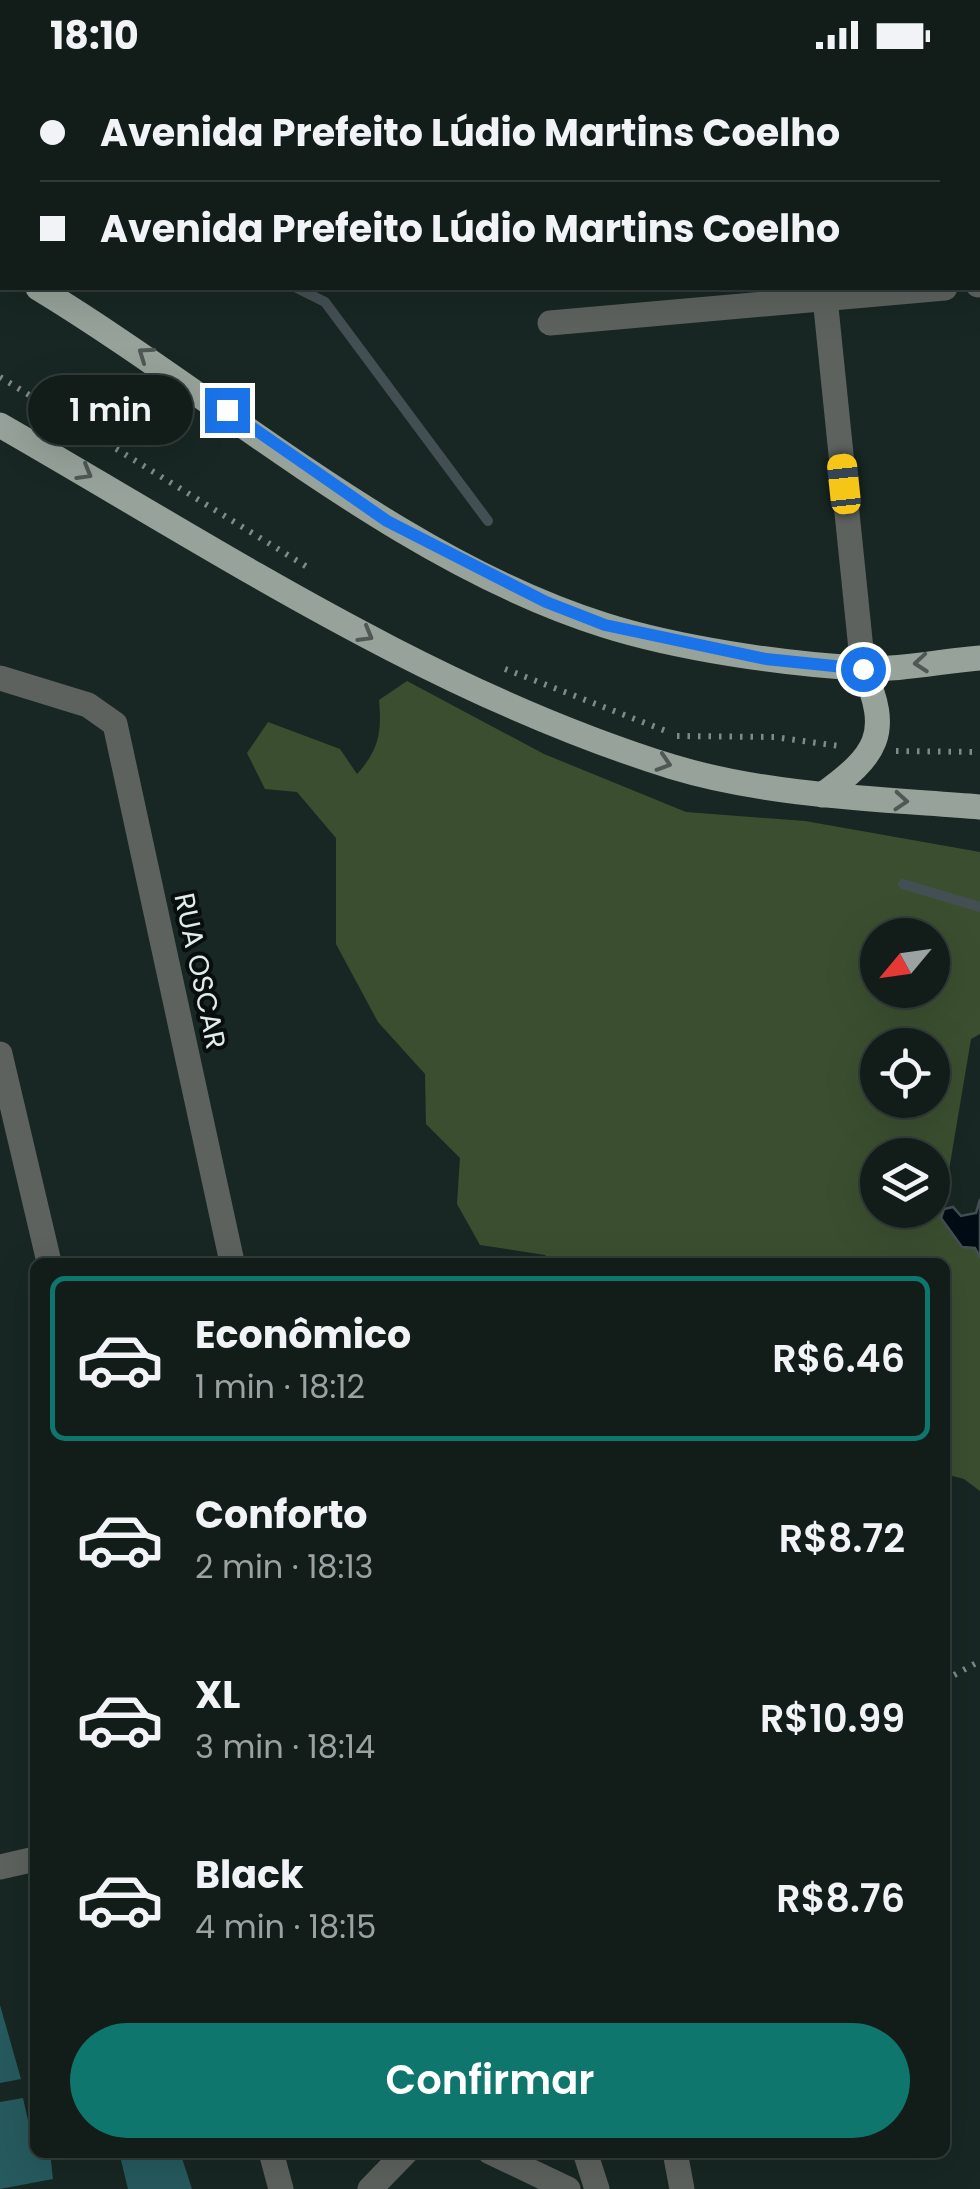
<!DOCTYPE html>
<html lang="pt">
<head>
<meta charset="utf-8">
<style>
	:root { --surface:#121d1a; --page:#1f2a27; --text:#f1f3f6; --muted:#9ca2a2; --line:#313b39; --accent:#0f766e }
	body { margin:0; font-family:Poppins,sans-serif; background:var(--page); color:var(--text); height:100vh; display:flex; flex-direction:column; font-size:38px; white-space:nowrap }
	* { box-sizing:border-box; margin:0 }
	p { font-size:32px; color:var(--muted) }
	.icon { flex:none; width:55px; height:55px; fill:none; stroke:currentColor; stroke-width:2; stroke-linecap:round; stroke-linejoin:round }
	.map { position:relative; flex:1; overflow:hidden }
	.side { position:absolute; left:30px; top:1188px; width:920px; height:900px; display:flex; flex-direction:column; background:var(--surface); border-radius:15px; box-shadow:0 10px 40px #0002,0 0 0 2px var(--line) }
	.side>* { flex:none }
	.guide { position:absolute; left:0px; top:0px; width:980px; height:220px; box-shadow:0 10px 40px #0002,0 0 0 2px var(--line); display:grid; align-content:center; height:220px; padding:0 40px; background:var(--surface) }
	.needle { width:65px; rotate:241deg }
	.fabs { position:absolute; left:860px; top:848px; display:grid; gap:20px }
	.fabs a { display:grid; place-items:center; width:90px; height:90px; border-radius:50%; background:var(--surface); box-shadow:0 10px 40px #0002,0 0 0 2px var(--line); font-size:50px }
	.end { position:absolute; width:45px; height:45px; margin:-22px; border:12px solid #1a73e8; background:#fff; box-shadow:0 0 0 5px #fff }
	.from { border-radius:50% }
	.bubble { position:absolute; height:70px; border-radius:35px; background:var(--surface); box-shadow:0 10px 40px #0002,0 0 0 2px var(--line); font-size:32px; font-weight:600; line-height:70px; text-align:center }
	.car { position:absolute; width:30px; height:60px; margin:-30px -15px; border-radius:12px; box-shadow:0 0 8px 2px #0007; background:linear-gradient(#f5c518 24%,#345 0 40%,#f5c518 0 76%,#345 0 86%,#f5c518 0) }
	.guide b { display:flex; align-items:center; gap:35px; height:95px; font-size:38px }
	.guide b+b { border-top:2px solid var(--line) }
	.guide i { width:25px; height:25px; background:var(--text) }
	ul { padding:18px 0 0; list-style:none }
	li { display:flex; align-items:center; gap:30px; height:165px; margin:0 20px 15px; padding:0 20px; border:5px solid transparent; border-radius:15px }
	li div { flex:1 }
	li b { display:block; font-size:38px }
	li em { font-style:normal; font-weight:600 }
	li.selected { border-color:var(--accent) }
	li>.icon { width:90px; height:90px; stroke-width:1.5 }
	.action { display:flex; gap:20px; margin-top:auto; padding:20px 40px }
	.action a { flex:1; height:115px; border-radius:60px; background:var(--accent); color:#fff; font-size:40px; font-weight:600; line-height:115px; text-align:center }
	.status { display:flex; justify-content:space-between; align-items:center; height:70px; padding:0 50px; background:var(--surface); direction:ltr }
	.status svg { height:28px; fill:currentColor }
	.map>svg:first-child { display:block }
	.forest { fill:#3b4f30; fill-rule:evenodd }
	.water { fill:#000c14; stroke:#444f54; stroke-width:2.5 }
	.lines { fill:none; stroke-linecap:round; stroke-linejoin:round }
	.stream { stroke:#444f54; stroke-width:10 }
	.building { fill:#265a5e }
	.path { stroke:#808b88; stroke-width:6; stroke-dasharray:2.5 8; stroke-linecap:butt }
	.minor { stroke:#5d625f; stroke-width:25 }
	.major { stroke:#96a29a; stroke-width:25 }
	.oneway { stroke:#4f5854 }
	.route { stroke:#1a73e8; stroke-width:12 }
	.labels { text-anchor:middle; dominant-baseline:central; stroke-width:8; stroke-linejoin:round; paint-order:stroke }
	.street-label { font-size:28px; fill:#e2ebe9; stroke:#080e0d }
</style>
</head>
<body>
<div class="status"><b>18:10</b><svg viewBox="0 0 49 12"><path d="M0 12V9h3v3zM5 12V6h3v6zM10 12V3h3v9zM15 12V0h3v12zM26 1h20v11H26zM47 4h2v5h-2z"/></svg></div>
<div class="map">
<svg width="980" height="2119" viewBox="0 0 980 2119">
	<rect width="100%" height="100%" fill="#182723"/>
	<path class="forest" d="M 407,611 L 544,684 L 686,742 L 805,751 L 980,782 L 980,964 L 971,969 L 941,1148 L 962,1176 L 975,1178 L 980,1188 L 980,1421 L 964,1409 L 945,1404 L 945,1192 L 550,1192 L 545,1185 L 480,1175 L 457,1134 L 460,1088 L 426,1054 L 425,1004 L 378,952 L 336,874 L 336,768 L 297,722 L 265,719 L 247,683 L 268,652 L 340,679 L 357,704 C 379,680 382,662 379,630 ZM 878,865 L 932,865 L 932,920 L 878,920 ZM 878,975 L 932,975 L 932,1030 L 878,1030 ZM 878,1085 L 932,1085 L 932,1140 L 878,1140 Z"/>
	<path class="water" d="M 980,1129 L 980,1188 L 975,1178 L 962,1177 L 941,1148 L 944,1139 L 953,1137 L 961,1146 L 976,1143 Z"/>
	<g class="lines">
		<path class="stream" d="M 131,0 L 131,2
			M 297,218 L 325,232 L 488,451
			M 903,814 L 980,837"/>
	</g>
	<path class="building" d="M 0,1935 L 21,2009 L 0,2013 Z
		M 23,2028 L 35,2082 L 50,2082 L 53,2109 L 0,2119 L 0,2032 Z
		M 119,2082 L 180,2082 L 192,2119 L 128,2119 Z"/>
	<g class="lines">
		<path class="path" d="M 0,307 L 312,500
			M 505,599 L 666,661
			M 677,666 L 774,667 L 839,676
			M 896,681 L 980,682
			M 945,1610 L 980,1591"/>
		<path class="minor" d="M 803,0 L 803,2
			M 978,215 L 980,214
			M 824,218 L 863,599
			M 550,253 L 945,218
			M 0,608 L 88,635 L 115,654 L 232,1192
			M 0,984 L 49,1192
			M 0,1797 L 35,1789
			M 271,2082 L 281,2119
			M 490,2082 L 568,2119
			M 585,2082 L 597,2119
			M 675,2082 L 682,2119
			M 370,2119 L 406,2082"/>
		<path class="major" d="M 0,195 L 2,196
			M 38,218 C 219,328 401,491 604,555 C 676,578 783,594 859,598 C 898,601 941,591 980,588
			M 0,355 C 218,480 431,622 673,697 C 769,726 880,729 980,737
			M 822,725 C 877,685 892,664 863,599"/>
	</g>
	<defs><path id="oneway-chevron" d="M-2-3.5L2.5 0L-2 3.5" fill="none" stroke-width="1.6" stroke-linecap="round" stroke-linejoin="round" transform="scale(2.5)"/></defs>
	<g class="oneway">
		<use href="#oneway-chevron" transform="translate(145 284) rotate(-145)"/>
		<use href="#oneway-chevron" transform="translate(85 403) rotate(30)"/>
		<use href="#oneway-chevron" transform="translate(366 565) rotate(30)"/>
		<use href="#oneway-chevron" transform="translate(921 593) rotate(175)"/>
		<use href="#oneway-chevron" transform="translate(664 693) rotate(18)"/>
		<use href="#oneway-chevron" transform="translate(901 731) rotate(4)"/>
	</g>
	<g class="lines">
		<path class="route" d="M 227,340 L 387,451 L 546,532 L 605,555 L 766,589 L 863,599"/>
	</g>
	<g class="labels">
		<g class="street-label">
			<text transform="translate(200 901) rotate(78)">RUA OSCAR</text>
		</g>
	</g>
</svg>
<div class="fabs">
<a><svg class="needle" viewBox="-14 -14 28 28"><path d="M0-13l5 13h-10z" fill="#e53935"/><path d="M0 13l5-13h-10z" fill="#9ca2a2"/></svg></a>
<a><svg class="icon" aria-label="locate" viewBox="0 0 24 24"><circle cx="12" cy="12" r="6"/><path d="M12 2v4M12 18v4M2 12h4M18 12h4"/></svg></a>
<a><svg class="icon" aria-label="layers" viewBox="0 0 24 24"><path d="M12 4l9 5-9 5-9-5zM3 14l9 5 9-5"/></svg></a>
</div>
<i class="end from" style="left:863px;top:599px"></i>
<i class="end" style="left:227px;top:340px"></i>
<div class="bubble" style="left:28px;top:305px;width:165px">1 min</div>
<i class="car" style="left:844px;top:414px;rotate:354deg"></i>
<div class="guide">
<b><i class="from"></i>Avenida Prefeito Lúdio Martins Coelho</b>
<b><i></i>Avenida Prefeito Lúdio Martins Coelho</b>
</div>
<section class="side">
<ul>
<li class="selected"><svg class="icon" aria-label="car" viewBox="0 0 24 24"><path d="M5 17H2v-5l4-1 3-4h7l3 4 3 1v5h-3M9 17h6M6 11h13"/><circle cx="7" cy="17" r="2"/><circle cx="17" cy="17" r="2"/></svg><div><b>Econômico</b><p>1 min · 18:12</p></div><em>R$6.46</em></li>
<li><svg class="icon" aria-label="car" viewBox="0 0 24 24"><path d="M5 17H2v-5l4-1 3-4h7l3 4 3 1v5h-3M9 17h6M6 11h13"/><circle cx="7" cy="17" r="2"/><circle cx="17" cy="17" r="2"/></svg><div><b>Conforto</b><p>2 min · 18:13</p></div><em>R$8.72</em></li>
<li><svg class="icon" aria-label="car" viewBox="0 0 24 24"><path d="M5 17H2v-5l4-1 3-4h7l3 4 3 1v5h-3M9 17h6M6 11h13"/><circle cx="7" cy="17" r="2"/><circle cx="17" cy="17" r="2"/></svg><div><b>XL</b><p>3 min · 18:14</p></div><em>R$10.99</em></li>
<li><svg class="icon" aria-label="car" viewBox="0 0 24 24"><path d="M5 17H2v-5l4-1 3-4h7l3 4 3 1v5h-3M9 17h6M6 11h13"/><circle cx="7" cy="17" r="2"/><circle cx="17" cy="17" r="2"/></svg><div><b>Black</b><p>4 min · 18:15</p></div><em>R$8.76</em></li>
</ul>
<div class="action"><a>Confirmar</a></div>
</section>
</div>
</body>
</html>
